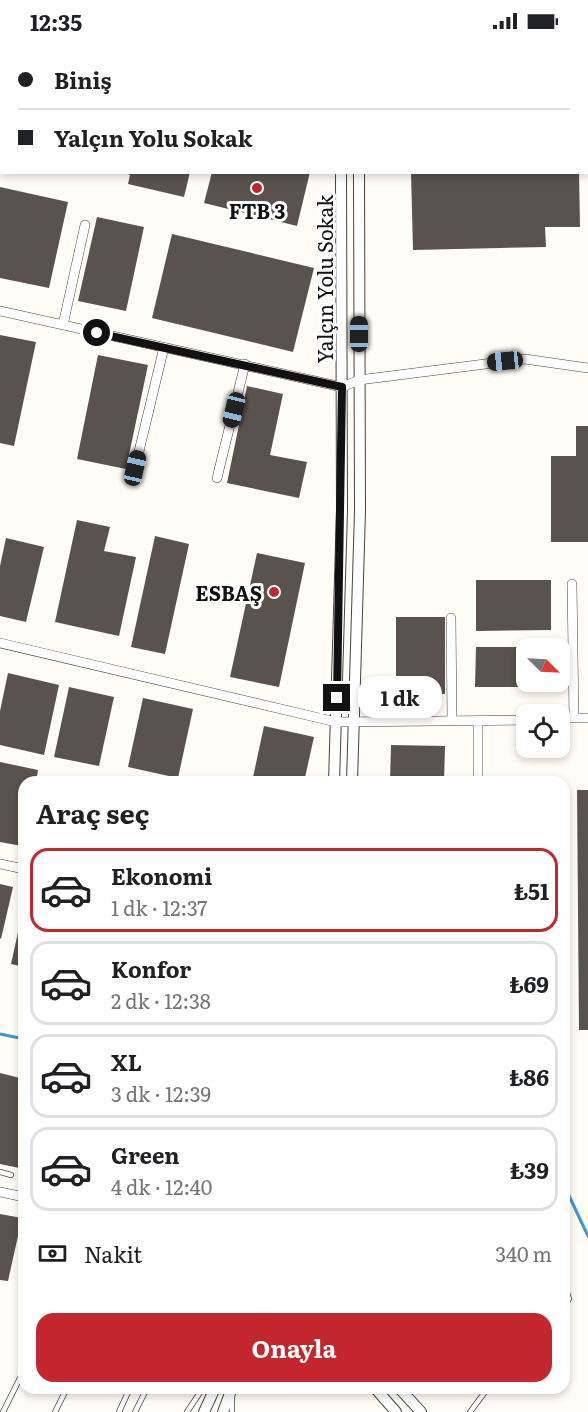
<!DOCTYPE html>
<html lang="tr">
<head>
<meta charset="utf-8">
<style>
	:root { --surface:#fff; --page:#f2f2f2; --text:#202124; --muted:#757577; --line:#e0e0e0; --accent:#c4262e }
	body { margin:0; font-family:Literata,serif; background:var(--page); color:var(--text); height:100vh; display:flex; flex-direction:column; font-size:22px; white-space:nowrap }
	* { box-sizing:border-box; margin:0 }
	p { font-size:20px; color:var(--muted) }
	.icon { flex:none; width:33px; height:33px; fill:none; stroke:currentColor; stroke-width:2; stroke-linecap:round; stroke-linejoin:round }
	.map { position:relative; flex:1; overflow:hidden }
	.details { position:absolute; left:18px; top:734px; width:552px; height:618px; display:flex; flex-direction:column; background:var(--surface); border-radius:18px; box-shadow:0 3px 9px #0003 }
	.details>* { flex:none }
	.guide { position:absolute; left:0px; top:0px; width:588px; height:132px; box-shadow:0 3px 9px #0003; display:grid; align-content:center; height:132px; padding:0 18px; background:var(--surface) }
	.needle { width:39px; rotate:114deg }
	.fabs { position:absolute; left:516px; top:596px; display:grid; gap:12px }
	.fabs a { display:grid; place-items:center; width:54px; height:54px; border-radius:12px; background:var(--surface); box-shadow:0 3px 9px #0003; font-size:30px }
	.end { position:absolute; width:27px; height:27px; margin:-14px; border:8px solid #111; background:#fff; box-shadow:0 0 0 3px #fff }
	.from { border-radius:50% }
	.bubble { position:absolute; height:42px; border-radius:18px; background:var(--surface); box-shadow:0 3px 9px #0003; font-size:20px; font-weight:700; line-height:42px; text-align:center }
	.car { position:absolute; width:18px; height:36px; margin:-18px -9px; border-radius:8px; box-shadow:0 0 4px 2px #0007; background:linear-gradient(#222 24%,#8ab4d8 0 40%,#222 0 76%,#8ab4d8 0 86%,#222 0) }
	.guide b { display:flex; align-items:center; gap:21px; height:57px; font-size:22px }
	.guide b+b { border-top:2px solid var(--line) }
	.guide i { width:15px; height:15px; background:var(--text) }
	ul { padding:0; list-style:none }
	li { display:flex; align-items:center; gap:18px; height:84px; margin:0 12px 9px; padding:0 6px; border:3px solid var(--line); border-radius:18px }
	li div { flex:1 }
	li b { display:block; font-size:22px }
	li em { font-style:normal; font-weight:700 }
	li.selected { border-color:var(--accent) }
	li>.icon { width:54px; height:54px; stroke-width:1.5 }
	h2 { padding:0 18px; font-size:27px; line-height:72px }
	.pay { display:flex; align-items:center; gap:15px; height:66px; padding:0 18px; font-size:22px }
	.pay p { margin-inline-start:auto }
	.primary-button { display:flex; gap:12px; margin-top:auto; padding:12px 18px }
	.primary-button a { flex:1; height:69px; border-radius:18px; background:var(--accent); color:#fff; font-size:24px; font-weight:700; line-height:69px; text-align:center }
	.status { display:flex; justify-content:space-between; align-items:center; height:42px; padding:0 30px; background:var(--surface); direction:ltr }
	.status svg { height:16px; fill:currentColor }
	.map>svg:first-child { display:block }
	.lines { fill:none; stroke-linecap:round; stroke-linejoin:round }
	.stream { stroke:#3f96cf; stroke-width:3 }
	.building { fill:#5a524d }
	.service-casing { stroke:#444; stroke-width:6 }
	.minor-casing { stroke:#444; stroke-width:10 }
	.tertiary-casing { stroke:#444; stroke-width:12 }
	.service { stroke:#fff; stroke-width:4.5 }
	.minor { stroke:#fff; stroke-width:9 }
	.tertiary { stroke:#fff; stroke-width:10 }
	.route { stroke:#111; stroke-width:8 }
	.poi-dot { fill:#c4262e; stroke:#fff; stroke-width:2 }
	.labels { text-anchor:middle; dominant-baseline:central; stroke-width:6; stroke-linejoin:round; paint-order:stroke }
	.poi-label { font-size:20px; font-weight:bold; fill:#111; stroke:#fff }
	.street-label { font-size:20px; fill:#111; stroke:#fff }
</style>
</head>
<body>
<div class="status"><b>12:35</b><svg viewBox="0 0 49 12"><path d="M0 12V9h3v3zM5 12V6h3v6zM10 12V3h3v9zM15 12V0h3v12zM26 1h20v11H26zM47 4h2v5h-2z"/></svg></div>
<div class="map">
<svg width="588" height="1370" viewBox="0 0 588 1370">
	<rect width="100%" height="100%" fill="#fffdf5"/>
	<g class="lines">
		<path class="stream" d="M 0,992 L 24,997
			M 564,1143 L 588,1194"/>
	</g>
	<path class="building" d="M 124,130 L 190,130 L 184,155 L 128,142 L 130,133 Z
		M 212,130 L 310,130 L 297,184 L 204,161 Z
		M 411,130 L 579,130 L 580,185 L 545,185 L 546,205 L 413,208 Z
		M 0,145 L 68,160 L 49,246 L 0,236 Z
		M 97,175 L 144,185 L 126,269 L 78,259 Z
		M 172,192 L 314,226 L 293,310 L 152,276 Z
		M 0,293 L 36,300 L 14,404 L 0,401 Z
		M 98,313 L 148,323 L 126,427 L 77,417 Z
		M 247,344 L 283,352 L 270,413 L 307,420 L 299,456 L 227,441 Z
		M 576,384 L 588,384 L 588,500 L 551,500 L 551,414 L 576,414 Z
		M 77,478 L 110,485 L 104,509 L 136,515 L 119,594 L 55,580 Z
		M 155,494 L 189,502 L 165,612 L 131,605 Z
		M 6,496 L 44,505 L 26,580 L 0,574 L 0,524 Z
		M 257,511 L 305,521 L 279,645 L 230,635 Z
		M 476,538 L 551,538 L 551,588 L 476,589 Z
		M 396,575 L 445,575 L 445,652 L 396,652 Z
		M 476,605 L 526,605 L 526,639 L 558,639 L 558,645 L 475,645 Z
		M 8,631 L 59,643 L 44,713 L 0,703 L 0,669 Z
		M 69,645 L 114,655 L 99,724 L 54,715 Z
		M 143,656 L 193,667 L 178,736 L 128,725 Z
		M 264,684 L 314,695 L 304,740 L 252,740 Z
		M 391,703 L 445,704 L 444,740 L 390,740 Z
		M 0,720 L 38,728 L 36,740 L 24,740 L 22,804 L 0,800 Z
		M 50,734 L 71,739 L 71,740 L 49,740 Z
		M 577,748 L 588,748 L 588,988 L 579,988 Z
		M 0,842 L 13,845 L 1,897 L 0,896 Z
		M 19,886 L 24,887 L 24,925 L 11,922 Z
		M 0,1031 L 24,1037 L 24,1127 L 0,1122 Z
		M 0,1172 L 22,1176 L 8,1239 L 0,1238 Z"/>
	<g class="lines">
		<defs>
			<path id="service" d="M 0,1130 L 11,1133
				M 564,1241 L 569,1257 L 564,1265
				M 232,1354 L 232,1370
				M 3,1370 L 24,1328
				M 55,1370 L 67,1346
				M 119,1370 L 130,1346
				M 135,1370 L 147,1346
				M 187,1370 L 203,1346
				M 470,1370 L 488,1346"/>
			<path id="minor" d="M 72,0 L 78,2
				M 586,64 L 588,64
				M 0,269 L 342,345 L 359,338 L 525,317 L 588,326
				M 63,283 L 85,183
				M 135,426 L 164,305
				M 217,436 L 245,322
				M 572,542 L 574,676
				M 451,576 L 452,679
				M 0,601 L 336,680 L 526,678
				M 560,676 L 588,676
				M 478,679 L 478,740
				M 0,822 L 24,827
				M 0,1150 L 24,1155"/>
			<path id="tertiary" d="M 358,0 L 358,2
				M 340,2 L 340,0
				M 334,740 L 342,468 L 341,130
				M 352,740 L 360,469 L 359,130
				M 375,1346 L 396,1370
				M 399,1346 L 421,1370
				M 204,1370 L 215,1346
				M 223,1370 L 232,1346"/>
		</defs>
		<use href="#service" class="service-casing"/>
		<use href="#minor" class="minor-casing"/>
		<use href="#tertiary" class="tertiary-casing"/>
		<use href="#service" class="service"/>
		<use href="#minor" class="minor"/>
		<use href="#tertiary" class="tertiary"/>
	</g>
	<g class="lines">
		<path class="route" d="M 97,291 L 342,345 L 337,656"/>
	</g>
	<g class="poi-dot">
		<circle cx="257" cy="146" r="6"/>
		<circle cx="274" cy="550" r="6"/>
	</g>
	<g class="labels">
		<g class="poi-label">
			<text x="257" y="168">FTB 3</text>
			<text x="262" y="550" text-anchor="end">ESBAŞ</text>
		</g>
		<g class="street-label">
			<text transform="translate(324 237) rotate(-90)">Yalçın Yolu Sokak</text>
		</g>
	</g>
</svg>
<div class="fabs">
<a><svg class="needle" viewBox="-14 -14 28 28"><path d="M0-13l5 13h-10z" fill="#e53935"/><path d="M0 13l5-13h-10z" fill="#757577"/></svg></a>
<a><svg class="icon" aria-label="locate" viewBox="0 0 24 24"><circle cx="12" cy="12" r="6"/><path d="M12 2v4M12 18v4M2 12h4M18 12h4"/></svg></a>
</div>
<i class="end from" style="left:97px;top:291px"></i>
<i class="end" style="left:337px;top:656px"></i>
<div class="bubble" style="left:358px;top:634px;width:84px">1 dk</div>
<i class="car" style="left:359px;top:292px;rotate:0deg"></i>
<i class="car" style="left:505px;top:319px;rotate:264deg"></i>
<i class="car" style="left:234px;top:368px;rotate:194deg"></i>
<i class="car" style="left:135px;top:426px;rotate:13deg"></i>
<div class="guide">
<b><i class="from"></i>Biniş</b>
<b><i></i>Yalçın Yolu Sokak</b>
</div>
<section class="details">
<h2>Araç seç</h2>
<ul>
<li class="selected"><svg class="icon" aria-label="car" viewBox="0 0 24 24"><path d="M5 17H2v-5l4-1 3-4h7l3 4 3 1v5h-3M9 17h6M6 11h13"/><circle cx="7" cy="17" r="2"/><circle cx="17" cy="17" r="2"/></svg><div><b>Ekonomi</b><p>1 dk · 12:37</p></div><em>₺51</em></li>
<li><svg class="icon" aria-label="car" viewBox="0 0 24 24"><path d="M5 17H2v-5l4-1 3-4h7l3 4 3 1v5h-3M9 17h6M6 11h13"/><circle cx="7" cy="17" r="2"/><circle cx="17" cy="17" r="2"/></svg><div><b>Konfor</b><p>2 dk · 12:38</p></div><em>₺69</em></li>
<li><svg class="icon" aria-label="car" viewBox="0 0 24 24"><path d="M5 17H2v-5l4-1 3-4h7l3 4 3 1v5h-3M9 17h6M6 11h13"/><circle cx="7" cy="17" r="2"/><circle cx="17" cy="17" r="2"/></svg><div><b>XL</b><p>3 dk · 12:39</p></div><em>₺86</em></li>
<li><svg class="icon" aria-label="car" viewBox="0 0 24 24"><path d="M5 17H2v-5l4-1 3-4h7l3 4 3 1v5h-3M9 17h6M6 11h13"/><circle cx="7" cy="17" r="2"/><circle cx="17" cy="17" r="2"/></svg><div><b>Green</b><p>4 dk · 12:40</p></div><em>₺39</em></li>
</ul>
<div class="pay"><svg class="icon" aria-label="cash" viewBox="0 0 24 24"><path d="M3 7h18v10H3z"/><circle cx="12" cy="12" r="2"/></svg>Nakit<p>340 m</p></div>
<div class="primary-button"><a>Onayla</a></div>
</section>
</div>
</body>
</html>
